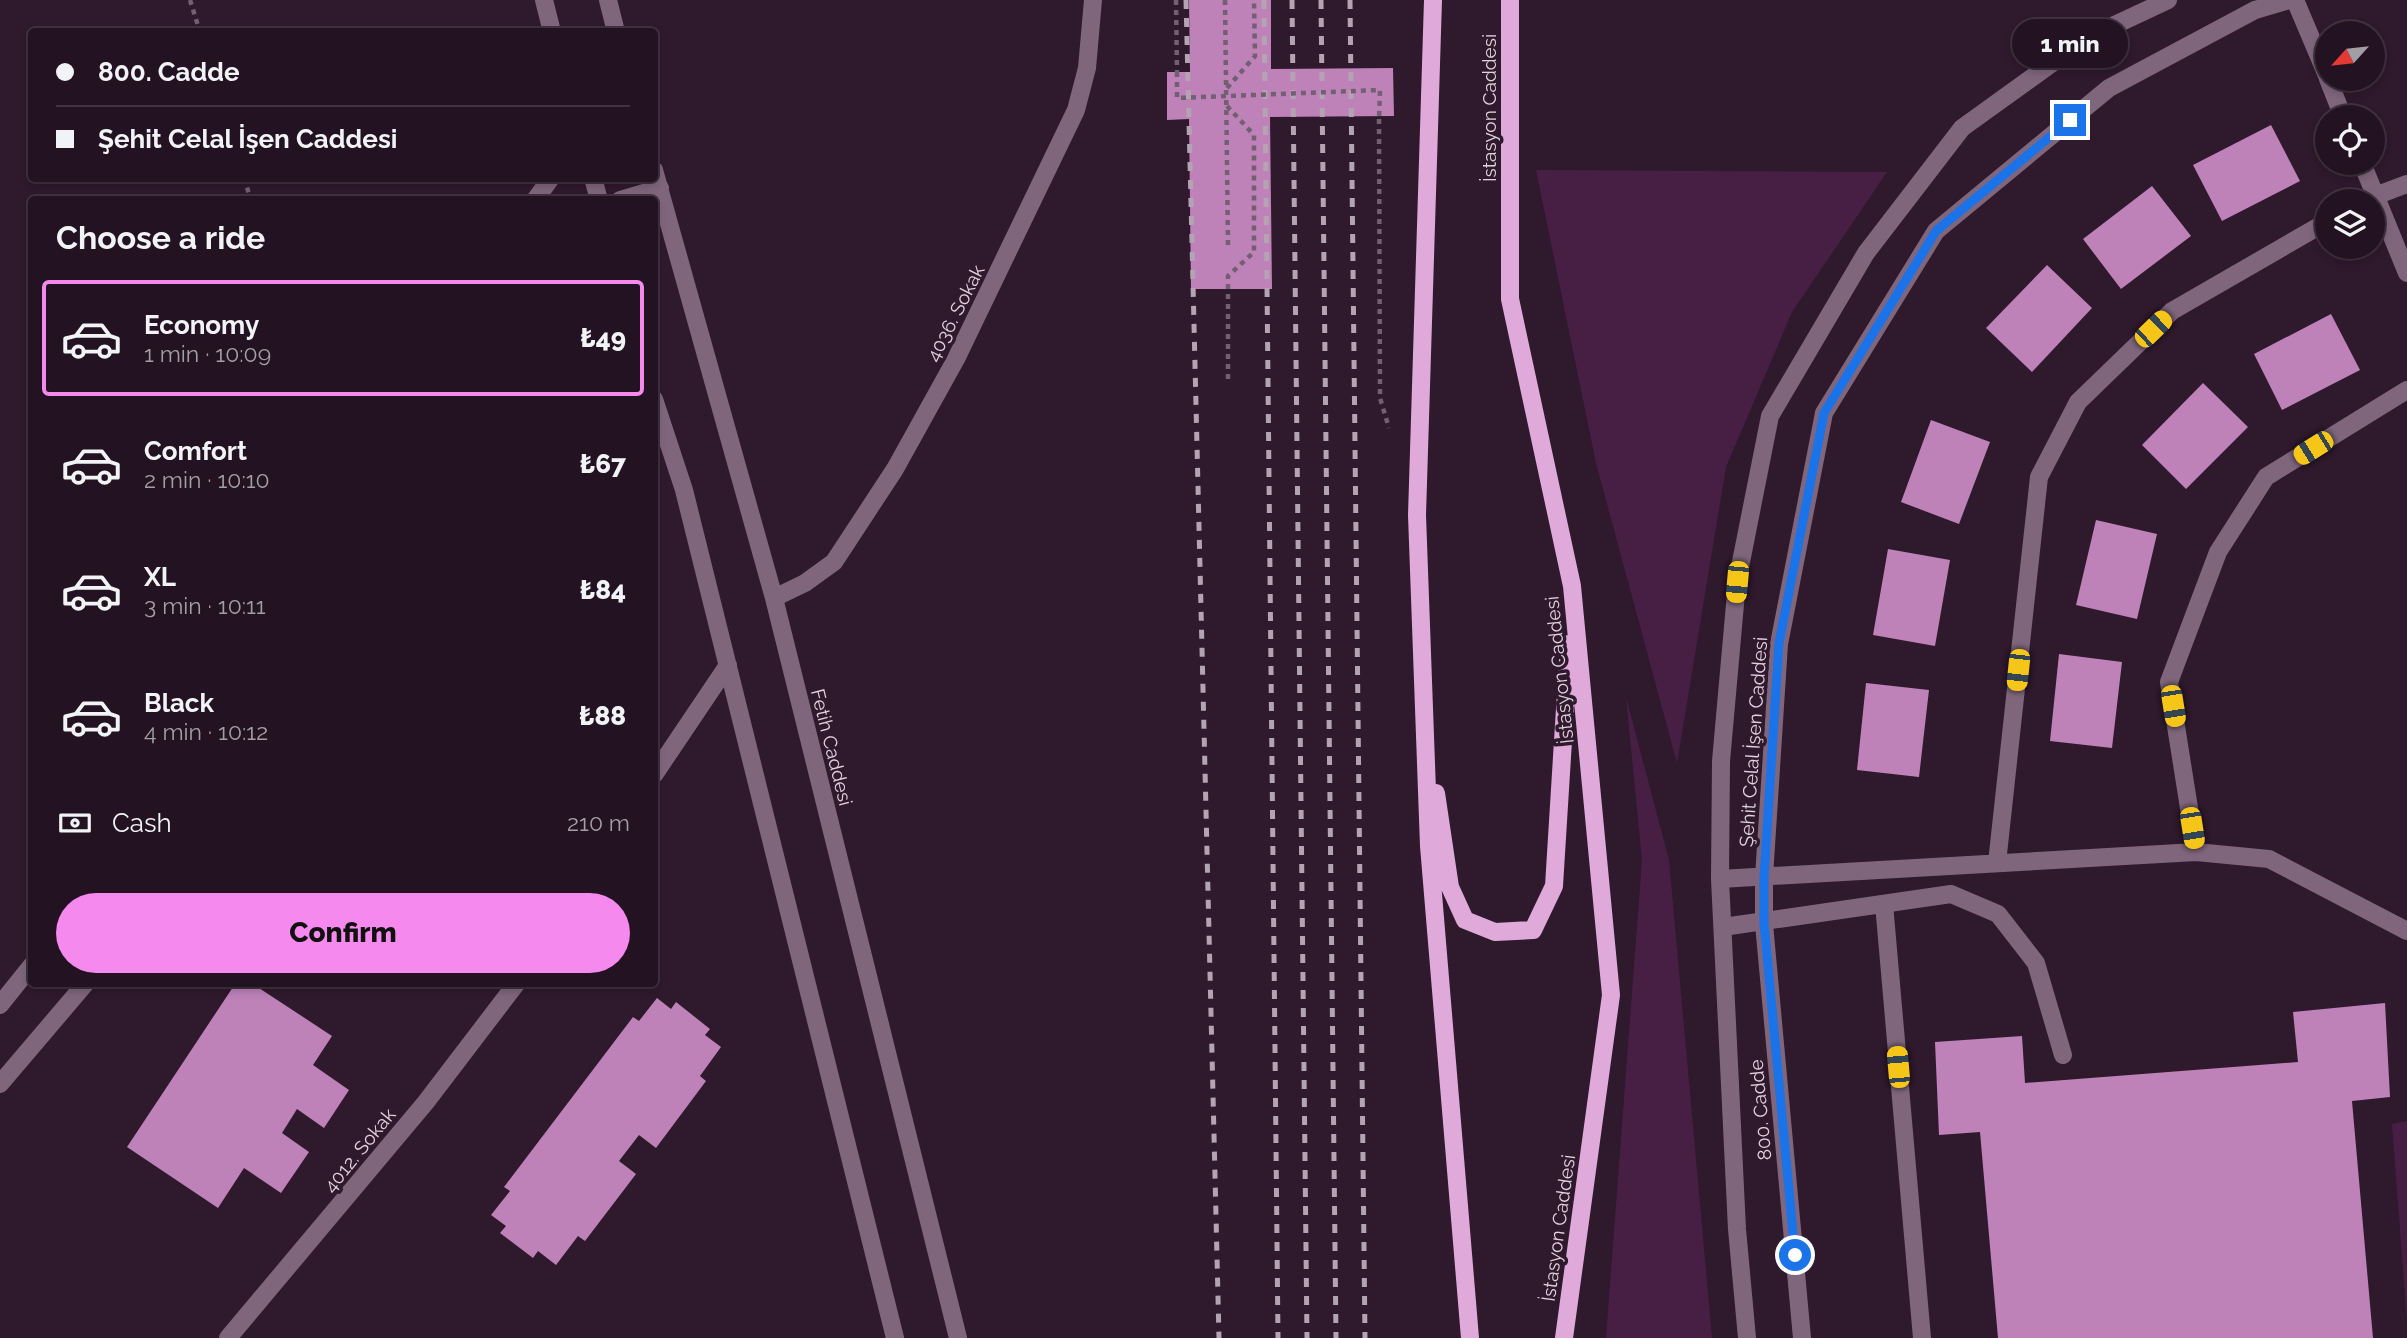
<!DOCTYPE html>
<html lang="en">
<head>
<meta charset="utf-8">
<style>
	:root { --surface:#231322; --page:#2b1c2a; --text:#f1f3f6; --muted:#a39ea5; --line:#403240; --accent:#f589ee }
	body { margin:0; font-family:Raleway,sans-serif; background:var(--page); color:var(--text); height:100vh; display:flex; flex-direction:column; font-size:26px; white-space:nowrap }
	* { box-sizing:border-box; margin:0 }
	p { font-size:23px; color:var(--muted) }
	.icon { flex:none; width:38px; height:38px; fill:none; stroke:currentColor; stroke-width:2; stroke-linecap:round; stroke-linejoin:round }
	.map { position:relative; flex:1; overflow:hidden }
	.panel { position:absolute; left:28px; top:196px; width:630px; height:791px; display:flex; flex-direction:column; background:var(--surface); border-radius:7px; box-shadow:0 4px 10px #0003,0 0 0 2px var(--line) }
	.panel>* { flex:none }
	.guide { position:absolute; left:28px; top:28px; width:630px; height:154px; border-radius:7px; box-shadow:0 4px 10px #0003,0 0 0 2px var(--line); display:grid; align-content:center; height:154px; padding:0 28px; background:var(--surface) }
	.needle { width:46px; rotate:243deg }
	.tools { position:absolute; left:2315px; top:21px; display:grid; gap:14px }
	.tools a { display:grid; place-items:center; width:70px; height:70px; border-radius:50%; background:var(--surface); box-shadow:0 4px 10px #0003,0 0 0 2px var(--line); font-size:35px }
	.end { position:absolute; width:32px; height:32px; margin:-16px; border:9px solid #1a73e8; background:#fff; box-shadow:0 0 0 4px #fff }
	.from { border-radius:50% }
	.bubble { position:absolute; height:49px; border-radius:24px; background:var(--surface); box-shadow:0 4px 10px #0003,0 0 0 2px var(--line); font-size:23px; font-weight:800; line-height:49px; text-align:center }
	.car { position:absolute; width:21px; height:42px; margin:-21px -10px; border-radius:9px; box-shadow:0 0 5px 2px #0007; background:linear-gradient(#f5c518 24%,#345 0 40%,#f5c518 0 76%,#345 0 86%,#f5c518 0) }
	.guide b { display:flex; align-items:center; gap:24px; height:66px; font-size:26px }
	.guide b+b { border-top:2px solid var(--line) }
	.guide i { width:18px; height:18px; background:var(--text) }
	ul { padding:0; list-style:none }
	li { display:flex; align-items:center; gap:21px; height:116px; margin:0 14px 10px; padding:0 14px; border:4px solid transparent; border-radius:7px }
	li div { flex:1 }
	li b { display:block; font-size:26px }
	li em { font-style:normal; font-weight:800 }
	li.selected { border-color:var(--accent) }
	li>.icon { width:63px; height:63px; stroke-width:1.5 }
	h2 { padding:0 28px; font-size:32px; line-height:84px }
	.pay { display:flex; align-items:center; gap:18px; height:77px; padding:0 28px; font-size:26px }
	.pay p { margin-inline-start:auto }
	.primary-button { display:flex; gap:14px; margin-top:auto; padding:14px 28px }
	.primary-button a { flex:1; height:80px; border-radius:42px; background:var(--accent); color:#111; font-size:28px; font-weight:800; line-height:80px; text-align:center }
	.map>svg:first-child { display:block }
	.green { fill:#471f45 }
	.building { fill:#be82b9 }
	.lines { fill:none; stroke-linecap:round; stroke-linejoin:round }
	.path { stroke:#725f71; stroke-width:4.5; stroke-dasharray:5 5; stroke-linecap:butt }
	.minor { stroke:#7f667d; stroke-width:18 }
	.major { stroke:#dfaada; stroke-width:18 }
	.rail { stroke:#b4a3b3; stroke-width:5; stroke-dasharray:9 9; stroke-linecap:butt }
	.path-bridge { stroke:#725f71; stroke-width:4.5; stroke-dasharray:5 5; stroke-linecap:butt }
	.route { stroke:#1a73e8; stroke-width:9 }
	.labels { text-anchor:middle; dominant-baseline:central; stroke-width:7; stroke-linejoin:round; paint-order:stroke }
	.street-label { font-size:19px; fill:#e1d2e0; stroke:#2f192d }
</style>
</head>
<body>
<div class="map">
<svg width="2407" height="1338" viewBox="0 0 2407 1338">
	<rect width="100%" height="100%" fill="#2f192d"/>
	<path class="green" d="M 1536,170 L 1887,172 L 1792,312 L 1726,467 L 1677,763 L 1596,463 Z
		M 1626,697 L 1669,860 L 1712,1338 L 1606,1338 L 1642,860 Z
		M 2407,1121 L 2407,1321 L 2392,1124 Z"/>
	<path class="building" d="M 1189,0 L 1271,0 L 1271,69 L 1393,68 L 1394,116 L 1270,117 L 1272,289 L 1191,289 L 1189,119 L 1167,120 L 1167,72 L 1190,72 Z
		M 2271,125 L 2300,181 L 2222,221 L 2193,165 Z
		M 2152,186 L 2191,236 L 2121,289 L 2083,239 Z
		M 2047,265 L 2092,308 L 2032,372 L 1986,328 Z
		M 2331,314 L 2360,370 L 2282,410 L 2254,354 Z
		M 2203,383 L 2248,427 L 2186,489 L 2142,445 Z
		M 1931,420 L 1990,442 L 1959,524 L 1901,502 Z
		M 2096,520 L 2157,534 L 2137,619 L 2076,605 Z
		M 1888,549 L 1950,560 L 1935,646 L 1873,635 Z
		M 2059,654 L 2122,662 L 2112,748 L 2050,741 Z
		M 1866,683 L 1929,690 L 1919,777 L 1857,770 Z
		M 235,984 L 253,984 L 332,1036 L 313,1065 L 349,1090 L 324,1128 L 297,1109 L 282,1133 L 309,1152 L 281,1193 L 244,1168 L 218,1208 L 127,1147 Z
		M 657,998 L 671,1009 L 676,1002 L 710,1029 L 705,1035 L 721,1047 L 700,1076 L 706,1081 L 656,1148 L 639,1135 L 619,1161 L 636,1174 L 585,1241 L 578,1236 L 556,1265 L 538,1251 L 533,1258 L 500,1233 L 506,1226 L 491,1215 L 510,1191 L 504,1187 L 633,1017 L 639,1021 Z
		M 2385,1003 L 2390,1097 L 2352,1101 L 2373,1338 L 1998,1338 L 1980,1132 L 1939,1135 L 1935,1042 L 2022,1036 L 2025,1083 L 2298,1062 L 2293,1012 Z"/>
	<g class="lines">
		<path class="path" d="M 190,0 L 200,32
			M 1176,0 L 1177,72
			M 1225,0 L 1228,246
			M 1227,88 L 1255,56 L 1254,0
			M 1227,106 L 1254,135 L 1254,252 L 1228,276 L 1228,382
			M 1379,119 L 1380,398 L 1389,428
			M 244,178 L 251,200"/>
		<path class="minor" d="M 544,0 L 552,32
			M 608,0 L 616,32
			M 2295,0 L 2328,78
			M 2328,79 L 2343,117
			M 2362,163 L 2407,273
			M 654,170 L 774,598 L 958,1338
			M 593,178 L 599,200
			M 535,200 L 551,178
			M 620,200 L 660,188
			M 2362,201 L 2407,184
			M 654,399 L 684,490 L 895,1338
			M 774,598 L 805,583 L 834,562 L 895,469 L 956,359 L 1076,110 L 1087,68 L 1093,0
			M 654,775 L 728,665
			M 2196,852 L 2169,682 L 2218,552 L 2266,477 L 2407,390
			M 1997,863 L 2039,477 L 2078,402 L 2172,311 L 2328,221
			M 1720,879 L 2196,852 L 2269,859 L 2407,931
			M 1884,904 L 1922,1338
			M 1723,927 L 1951,894 L 1998,914 L 2036,963 L 2063,1055
			M 0,1005 L 32,965
			M 0,1084 L 85,984
			M 228,1338 L 426,1102 L 516,984
			M 1747,1338 L 1737,1229 L 1720,879 L 1721,761 L 1737,582 L 1770,416 L 1866,253 L 1962,128 L 2087,38 L 2168,0
			M 1802,1338 L 1764,924 L 1764,877 L 1779,644 L 1824,413 L 1936,231 L 2109,88 L 2255,10 L 2289,0"/>
		<path class="major" d="M 1433,0 L 1417,515 L 1429,846 L 1470,1338
			M 1510,0 L 1510,299 L 1572,586 L 1611,995 L 1564,1338
			M 1436,793 L 1450,887 L 1465,920 L 1495,932 L 1533,930 L 1554,886 L 1569,644"/>
		<path class="rail" d="M 1186,0 L 1219,1338
			M 1264,0 L 1278,1338
			M 1292,0 L 1307,1338
			M 1321,0 L 1336,1338
			M 1350,0 L 1365,1338"/>
		<path class="path-bridge" d="M 1177,72 L 1177,98 L 1380,90 L 1379,119"/>
	</g>
	<g class="lines">
		<path class="route" d="M 1795,1255 L 1764,923 L 1764,877 L 1779,643 L 1824,413 L 1936,231 L 2070,120"/>
	</g>
	<g class="labels">
		<g class="street-label">
			<text transform="translate(1489 108) rotate(-90)">İstasyon Caddesi</text>
			<text transform="translate(955 313) rotate(-63)">4036. Sokak</text>
			<text transform="translate(1559 670) rotate(-96)">İstasyon Caddesi</text>
			<text transform="translate(1753 742) rotate(-86)">Şehit Celal İşen Caddesi</text>
			<text transform="translate(832 747) rotate(76)">Fetih Caddesi</text>
			<text transform="translate(1760 1110) rotate(-95)">800. Cadde</text>
			<text transform="translate(359 1150) rotate(-51)">4012. Sokak</text>
			<text transform="translate(1558 1228) rotate(-82)">İstasyon Caddesi</text>
		</g>
	</g>
</svg>
<div class="tools">
<a><svg class="needle" viewBox="-14 -14 28 28"><path d="M0-13l5 13h-10z" fill="#e53935"/><path d="M0 13l5-13h-10z" fill="#a39ea5"/></svg></a>
<a><svg class="icon" aria-label="locate" viewBox="0 0 24 24"><circle cx="12" cy="12" r="6"/><path d="M12 2v4M12 18v4M2 12h4M18 12h4"/></svg></a>
<a><svg class="icon" aria-label="layers" viewBox="0 0 24 24"><path d="M12 4l9 5-9 5-9-5zM3 14l9 5 9-5"/></svg></a>
</div>
<i class="end from" style="left:1795px;top:1255px"></i>
<i class="end" style="left:2070px;top:120px"></i>
<div class="bubble" style="left:2012px;top:19px;width:116px">1 min</div>
<i class="car" style="left:2153px;top:329px;rotate:46deg"></i>
<i class="car" style="left:2313px;top:448px;rotate:238deg"></i>
<i class="car" style="left:1737px;top:582px;rotate:185deg"></i>
<i class="car" style="left:2018px;top:670px;rotate:186deg"></i>
<i class="car" style="left:2173px;top:706px;rotate:171deg"></i>
<i class="car" style="left:2192px;top:828px;rotate:171deg"></i>
<i class="car" style="left:1898px;top:1067px;rotate:355deg"></i>
<div class="guide">
<b><i class="from"></i>800. Cadde</b>
<b><i></i>Şehit Celal İşen Caddesi</b>
</div>
<section class="panel">
<h2>Choose a ride</h2>
<ul>
<li class="selected"><svg class="icon" aria-label="car" viewBox="0 0 24 24"><path d="M5 17H2v-5l4-1 3-4h7l3 4 3 1v5h-3M9 17h6M6 11h13"/><circle cx="7" cy="17" r="2"/><circle cx="17" cy="17" r="2"/></svg><div><b>Economy</b><p>1 min · 10:09</p></div><em>₺49</em></li>
<li><svg class="icon" aria-label="car" viewBox="0 0 24 24"><path d="M5 17H2v-5l4-1 3-4h7l3 4 3 1v5h-3M9 17h6M6 11h13"/><circle cx="7" cy="17" r="2"/><circle cx="17" cy="17" r="2"/></svg><div><b>Comfort</b><p>2 min · 10:10</p></div><em>₺67</em></li>
<li><svg class="icon" aria-label="car" viewBox="0 0 24 24"><path d="M5 17H2v-5l4-1 3-4h7l3 4 3 1v5h-3M9 17h6M6 11h13"/><circle cx="7" cy="17" r="2"/><circle cx="17" cy="17" r="2"/></svg><div><b>XL</b><p>3 min · 10:11</p></div><em>₺84</em></li>
<li><svg class="icon" aria-label="car" viewBox="0 0 24 24"><path d="M5 17H2v-5l4-1 3-4h7l3 4 3 1v5h-3M9 17h6M6 11h13"/><circle cx="7" cy="17" r="2"/><circle cx="17" cy="17" r="2"/></svg><div><b>Black</b><p>4 min · 10:12</p></div><em>₺88</em></li>
</ul>
<div class="pay"><svg class="icon" aria-label="cash" viewBox="0 0 24 24"><path d="M3 7h18v10H3z"/><circle cx="12" cy="12" r="2"/></svg>Cash<p>210 m</p></div>
<div class="primary-button"><a>Confirm</a></div>
</section>
</div>
</body>
</html>
